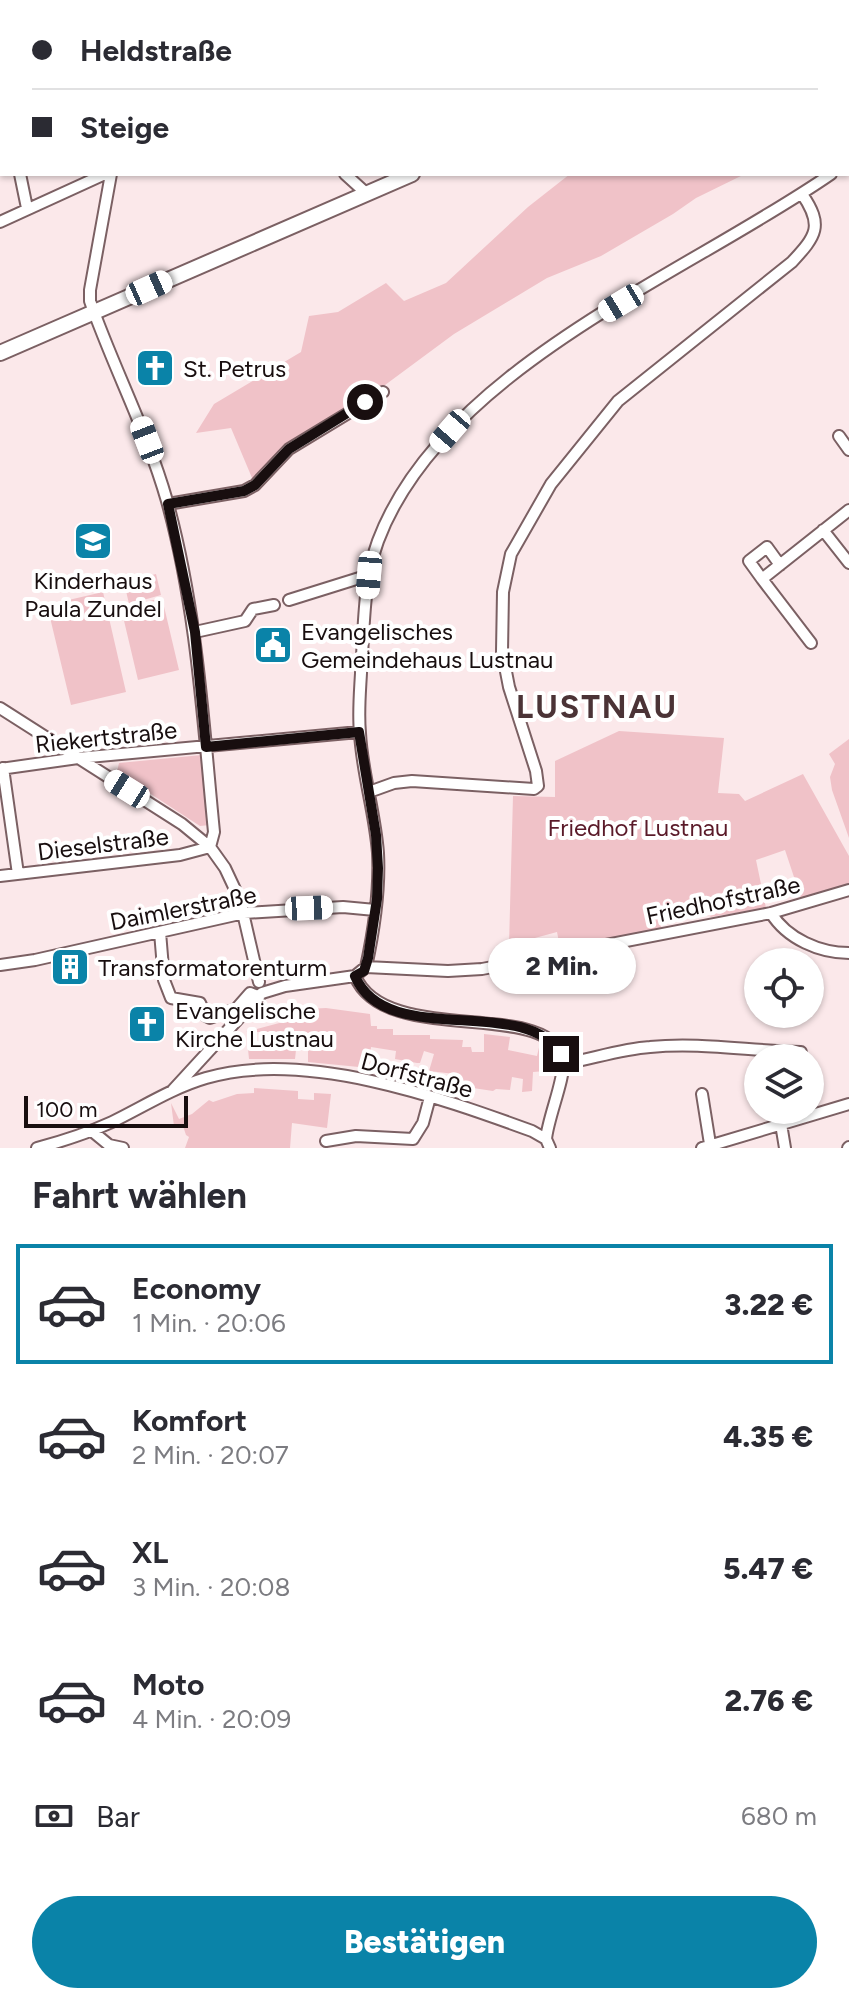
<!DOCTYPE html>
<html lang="de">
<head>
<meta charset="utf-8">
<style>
	:root { --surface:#fff; --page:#f7f7f7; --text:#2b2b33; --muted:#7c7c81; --line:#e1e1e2; --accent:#0a83a8 }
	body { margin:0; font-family:Figtree,sans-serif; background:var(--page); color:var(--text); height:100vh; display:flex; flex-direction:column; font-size:30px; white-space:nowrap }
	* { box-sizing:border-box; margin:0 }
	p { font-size:26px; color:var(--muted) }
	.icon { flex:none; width:44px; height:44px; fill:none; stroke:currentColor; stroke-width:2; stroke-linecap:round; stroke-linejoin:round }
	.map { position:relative; height:1148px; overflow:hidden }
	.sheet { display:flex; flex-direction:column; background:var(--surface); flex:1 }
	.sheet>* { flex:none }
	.hud { position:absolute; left:0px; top:0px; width:850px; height:176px; box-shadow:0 2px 6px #0004; display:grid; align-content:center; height:176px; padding:0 32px; background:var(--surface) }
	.controls { position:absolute; left:744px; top:948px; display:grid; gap:16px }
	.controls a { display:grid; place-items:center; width:80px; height:80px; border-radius:50%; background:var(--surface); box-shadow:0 2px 6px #0004; font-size:40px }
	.scale { position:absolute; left:24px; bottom:20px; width:164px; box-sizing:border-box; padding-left:8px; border:4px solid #180e0f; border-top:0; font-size:22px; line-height:28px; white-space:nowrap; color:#180e0f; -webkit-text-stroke:6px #fff; paint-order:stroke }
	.end { position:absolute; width:36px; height:36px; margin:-18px; border:10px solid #180e0f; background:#fff; box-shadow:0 0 0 4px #fff }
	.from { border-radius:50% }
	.bubble { position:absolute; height:56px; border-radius:28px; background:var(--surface); box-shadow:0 2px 6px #0004; font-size:26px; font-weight:800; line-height:56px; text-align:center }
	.car { position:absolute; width:24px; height:48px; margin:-24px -12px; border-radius:10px; box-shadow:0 0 6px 2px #0007; background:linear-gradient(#fff 24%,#345 0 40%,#fff 0 76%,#345 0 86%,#fff 0) }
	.hud b { display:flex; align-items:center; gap:28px; height:76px; font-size:30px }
	.hud b+b { border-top:2px solid var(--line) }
	.hud i { width:20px; height:20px; background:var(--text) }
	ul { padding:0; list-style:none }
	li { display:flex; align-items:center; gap:24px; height:120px; margin:0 16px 12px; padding:0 16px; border:4px solid transparent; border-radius:0px }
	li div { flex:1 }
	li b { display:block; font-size:30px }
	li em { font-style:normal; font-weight:800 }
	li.selected { border-color:var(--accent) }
	li>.icon { width:72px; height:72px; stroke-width:1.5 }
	h2 { padding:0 32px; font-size:36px; line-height:96px }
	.pay { display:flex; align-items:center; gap:20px; height:88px; padding:0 32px; font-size:30px }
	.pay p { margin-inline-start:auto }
	.cta { display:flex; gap:16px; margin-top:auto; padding:16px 32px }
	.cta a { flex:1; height:92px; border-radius:48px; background:var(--accent); color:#fff; font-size:32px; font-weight:800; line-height:92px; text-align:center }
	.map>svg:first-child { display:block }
	.green { fill:#f0c2c8 }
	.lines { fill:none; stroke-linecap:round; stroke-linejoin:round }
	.street-casing { stroke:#7b6063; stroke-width:14 }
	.secondary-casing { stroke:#7b6063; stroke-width:18 }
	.street { stroke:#fff; stroke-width:10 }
	.secondary { stroke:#fff; stroke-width:14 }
	.route { stroke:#180e0f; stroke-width:10 }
	.labels { text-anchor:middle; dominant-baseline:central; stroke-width:8; stroke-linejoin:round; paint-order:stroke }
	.poi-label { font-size:24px; fill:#180e0f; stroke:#fff; text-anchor:start }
	.street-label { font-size:24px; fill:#180e0f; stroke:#fff }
	.park-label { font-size:24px; fill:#5a1a29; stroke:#fff }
	.district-label { font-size:32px; font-weight:bold; letter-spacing:2px; fill:#4b3336; stroke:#fff }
</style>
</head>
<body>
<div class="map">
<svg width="849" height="1148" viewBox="0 0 849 1148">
	<rect width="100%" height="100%" fill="#fbe8ea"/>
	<path class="green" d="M 266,0 L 712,0 L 264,2 Z
		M 570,174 L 745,174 L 696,198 L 673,214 L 601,256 L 547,278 L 454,334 L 381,388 L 306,437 L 255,485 L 231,428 L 196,433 L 214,404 L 301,352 L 309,316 L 338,312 L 386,283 L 404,301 L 446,283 L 528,207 Z
		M 156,574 L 161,595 L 129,604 L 124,582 Z
		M 103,592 L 126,692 L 71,705 L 47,605 Z
		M 162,598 L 179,670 L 138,680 L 121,608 Z
		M 619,731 L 724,738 L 718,793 L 739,794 L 745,801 L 803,774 L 849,856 L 849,885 L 801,898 L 785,850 L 756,860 L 766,908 L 711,917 L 698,908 L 660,911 L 661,929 L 560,947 L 557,932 L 509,945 L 513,796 L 555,797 L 555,761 Z
		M 849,739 L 849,838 L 832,790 L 830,777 L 835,764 L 829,754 Z
		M 202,755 L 210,825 L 200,826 L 117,772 L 119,763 Z
		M 287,1005 L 288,1010 L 326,1008 L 370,1014 L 371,1026 L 377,1026 L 377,1029 L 393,1029 L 393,1035 L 430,1035 L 430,1039 L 463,1040 L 462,1047 L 471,1047 L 472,1052 L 484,1052 L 484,1034 L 510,1037 L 508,1050 L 537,1056 L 540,1043 C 553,1046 556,1055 557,1067 L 546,1067 L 546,1071 L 533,1072 L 532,1091 L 522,1092 L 523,1079 L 512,1077 L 510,1090 L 496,1089 L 493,1091 L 453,1085 L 455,1074 L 429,1071 L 434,1054 L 424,1051 L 420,1063 L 417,1063 L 395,1059 L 396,1051 L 371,1047 L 369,1068 L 308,1062 L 308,1050 L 296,1050 L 295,1059 L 249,1059 L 248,1049 L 265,1049 L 264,1032 L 246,1032 L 283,1022 L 280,1008 Z
		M 254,1088 L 298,1091 L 298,1099 L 314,1100 L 314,1093 L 331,1094 L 327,1128 L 292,1123 L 290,1148 L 185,1148 L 189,1137 L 186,1135 L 183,1126 L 174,1126 L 171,1103 L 179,1119 L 192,1114 L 209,1100 L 213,1102 L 237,1094 L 254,1093 Z"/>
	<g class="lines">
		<defs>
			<path id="street" d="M 18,0 L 21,2
				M 119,0 L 119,2
				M 6,2 L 6,0
				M 779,2 L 782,0
				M 848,162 L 849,161
				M 20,174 L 27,208
				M 111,174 L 90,290 L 90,301 C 114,369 147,431 167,501 C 197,609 203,721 214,832 L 210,847
				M 345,174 L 367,194
				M 0,222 L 105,174
				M 839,436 L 849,450
				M 168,504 L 244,491 L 255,485 L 289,449 L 383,392
				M 823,530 L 849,563
				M 762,579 L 749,561 L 767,547 L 780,565
				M 289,600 L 369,575
				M 195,632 L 245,621 L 253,609 L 274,605
				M 811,643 L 762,579 L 849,510
				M 0,708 L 182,824 L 210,847 L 225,868 L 240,900 L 259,982
				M 3,768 L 18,874
				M 0,769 L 78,758 L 359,732
				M 369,792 L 394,783 L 412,781 L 534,789 L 538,786 L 536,771 L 509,687 L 502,651 L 503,592 L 511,554 L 551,484 L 618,401 L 792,262 C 816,236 824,226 802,194
				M 0,876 L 180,855 L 210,847
				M 771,913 C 787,939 820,953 849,953
				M 160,932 L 164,980 L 171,998 L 200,1003 L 206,1016 L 210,1018 L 236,1009 L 250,993 L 258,996
				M 0,965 L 35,960 L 244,913 L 343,907 L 375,910
				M 366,967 L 448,971 L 482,969 L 771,913 L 849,890
				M 355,976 C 385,1049 555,996 563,1062 C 565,1078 548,1118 546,1139
				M 563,1064 C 592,1059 621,1049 650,1047 C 700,1042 750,1051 801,1052
				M 173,1090 L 262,993 L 285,986 L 355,976 L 366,967 C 374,930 380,891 378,853 C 375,812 362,773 360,733 C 358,713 360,692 361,673 C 364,630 363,582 378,541 C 443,368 687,274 831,174
				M 702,1094 L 710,1144
				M 781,1124 L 785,1148
				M 92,1131 L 109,1145 L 123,1148
				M 326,1141 L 356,1136 L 413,1139 L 423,1123 L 430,1097
				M 37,1148 C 63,1141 88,1133 112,1122 C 143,1107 172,1088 206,1078 C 304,1049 439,1097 532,1131 L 546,1139 L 550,1148
				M 702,1148 L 849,1104
				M 848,1148 L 849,1147"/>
			<path id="secondary" d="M 693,2 L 695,0
				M 713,2 L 716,0
				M 0,353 L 412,174"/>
		</defs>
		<use href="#street" class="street-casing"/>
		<use href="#secondary" class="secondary-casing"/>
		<use href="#street" class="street"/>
		<use href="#secondary" class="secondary"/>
	</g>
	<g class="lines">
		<path class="route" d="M 365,402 L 289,449 L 255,485 L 244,491 L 168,504 L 195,632 L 206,747 L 359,732 L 376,835 L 378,868 L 377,899 L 368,958 L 364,971 L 355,976 C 386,1050 524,993 561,1054"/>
	</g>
	<defs>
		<symbol id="church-square" viewBox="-11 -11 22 22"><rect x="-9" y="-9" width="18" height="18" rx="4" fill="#0a83a8" stroke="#fff"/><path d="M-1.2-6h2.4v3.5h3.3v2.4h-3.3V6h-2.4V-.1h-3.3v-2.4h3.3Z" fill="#fff"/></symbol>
		<symbol id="school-square" viewBox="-11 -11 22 22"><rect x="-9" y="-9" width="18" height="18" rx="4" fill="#0a83a8" stroke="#fff"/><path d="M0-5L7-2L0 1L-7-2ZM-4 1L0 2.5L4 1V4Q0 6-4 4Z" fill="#fff"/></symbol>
		<symbol id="civic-square" viewBox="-11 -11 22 22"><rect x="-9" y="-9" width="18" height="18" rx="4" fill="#0a83a8" stroke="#fff"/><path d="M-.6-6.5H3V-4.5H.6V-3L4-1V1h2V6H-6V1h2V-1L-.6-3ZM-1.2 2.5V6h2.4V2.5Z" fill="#fff"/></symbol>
		<symbol id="building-square" viewBox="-11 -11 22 22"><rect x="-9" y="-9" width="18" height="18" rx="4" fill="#0a83a8" stroke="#fff"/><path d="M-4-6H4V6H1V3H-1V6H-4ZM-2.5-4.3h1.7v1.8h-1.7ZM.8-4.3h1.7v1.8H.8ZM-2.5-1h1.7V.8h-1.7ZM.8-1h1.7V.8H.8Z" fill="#fff"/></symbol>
	</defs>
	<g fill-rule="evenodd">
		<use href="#church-square" x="133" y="346" width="44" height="44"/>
		<use href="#school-square" x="71" y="519" width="44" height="44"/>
		<use href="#civic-square" x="251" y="623" width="44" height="44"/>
		<use href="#building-square" x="48" y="945" width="44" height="44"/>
		<use href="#church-square" x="125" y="1002" width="44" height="44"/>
	</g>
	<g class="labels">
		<g class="poi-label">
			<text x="183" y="368">St. Petrus</text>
			<text x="93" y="580" text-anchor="middle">Kinderhaus<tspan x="93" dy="28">Paula Zundel</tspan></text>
			<text x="301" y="631">Evangelisches<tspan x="301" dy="28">Gemeindehaus Lustnau</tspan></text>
			<text x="98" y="967">Transformatorenturm</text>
			<text x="175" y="1010">Evangelische<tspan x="175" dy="28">Kirche Lustnau</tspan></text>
		</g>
		<g class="street-label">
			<text transform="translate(106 737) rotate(-6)">Riekertstraße</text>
			<text transform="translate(103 844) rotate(-7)">Dieselstraße</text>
			<text transform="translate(723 900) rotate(-12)">Friedhofstraße</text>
			<text transform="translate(183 908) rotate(-11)">Daimlerstraße</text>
			<text transform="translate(417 1075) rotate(15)">Dorfstraße</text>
		</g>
		<g class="park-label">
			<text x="638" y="827">Friedhof Lustnau</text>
		</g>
		<g class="district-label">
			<text x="597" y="707">LUSTNAU</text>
		</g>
	</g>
</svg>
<div class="controls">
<a><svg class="icon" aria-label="locate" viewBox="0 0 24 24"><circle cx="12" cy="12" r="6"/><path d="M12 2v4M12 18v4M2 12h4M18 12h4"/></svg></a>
<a><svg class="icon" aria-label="layers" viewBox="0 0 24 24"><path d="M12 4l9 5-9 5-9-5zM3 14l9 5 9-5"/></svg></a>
</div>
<div class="scale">100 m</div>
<i class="end from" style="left:365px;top:402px"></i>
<i class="end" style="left:561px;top:1054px"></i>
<div class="bubble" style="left:488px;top:938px;width:148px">2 Min.</div>
<i class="car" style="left:149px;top:288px;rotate:66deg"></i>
<i class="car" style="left:621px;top:303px;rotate:239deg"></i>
<i class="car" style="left:450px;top:431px;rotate:221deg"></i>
<i class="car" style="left:147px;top:440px;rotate:339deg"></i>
<i class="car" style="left:369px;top:575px;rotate:185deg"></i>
<i class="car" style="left:127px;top:789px;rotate:302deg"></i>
<i class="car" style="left:309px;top:908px;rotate:88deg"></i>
<div class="hud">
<b><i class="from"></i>Heldstraße</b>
<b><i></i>Steige</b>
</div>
</div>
<section class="sheet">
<h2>Fahrt wählen</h2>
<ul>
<li class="selected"><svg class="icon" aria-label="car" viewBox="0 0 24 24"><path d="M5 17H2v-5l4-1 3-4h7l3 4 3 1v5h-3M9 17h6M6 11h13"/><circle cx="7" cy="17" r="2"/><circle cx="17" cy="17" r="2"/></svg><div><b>Economy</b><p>1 Min. · 20:06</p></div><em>3.22 €</em></li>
<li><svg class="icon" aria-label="car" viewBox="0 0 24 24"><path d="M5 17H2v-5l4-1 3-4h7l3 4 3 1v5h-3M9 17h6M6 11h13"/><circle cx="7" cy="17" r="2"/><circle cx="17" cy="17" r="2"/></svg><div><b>Komfort</b><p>2 Min. · 20:07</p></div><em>4.35 €</em></li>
<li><svg class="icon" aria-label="car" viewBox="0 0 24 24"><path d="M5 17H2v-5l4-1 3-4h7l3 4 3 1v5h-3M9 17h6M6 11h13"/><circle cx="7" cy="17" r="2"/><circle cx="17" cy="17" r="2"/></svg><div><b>XL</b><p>3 Min. · 20:08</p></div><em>5.47 €</em></li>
<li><svg class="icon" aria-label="car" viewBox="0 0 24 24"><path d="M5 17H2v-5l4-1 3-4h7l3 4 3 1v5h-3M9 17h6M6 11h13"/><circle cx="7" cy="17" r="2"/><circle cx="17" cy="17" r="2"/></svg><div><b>Moto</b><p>4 Min. · 20:09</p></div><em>2.76 €</em></li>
</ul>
<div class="pay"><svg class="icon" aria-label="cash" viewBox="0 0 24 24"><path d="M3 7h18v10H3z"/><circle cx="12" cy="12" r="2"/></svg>Bar<p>680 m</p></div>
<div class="cta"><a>Bestätigen</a></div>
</section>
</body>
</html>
